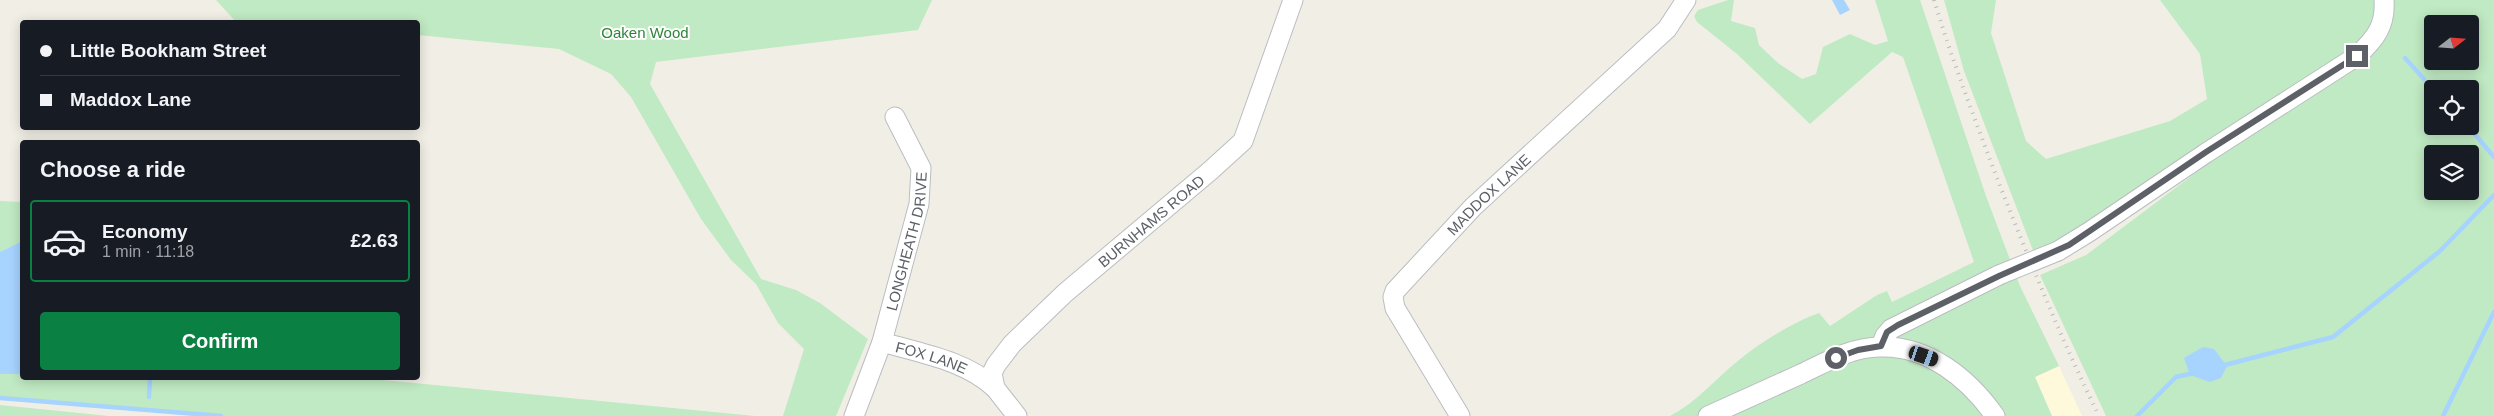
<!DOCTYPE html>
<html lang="en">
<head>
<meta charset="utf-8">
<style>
	:root { --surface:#171b24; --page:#242831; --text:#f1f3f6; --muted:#9ea1a6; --line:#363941; --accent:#0b8043 }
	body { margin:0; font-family:Helvetica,sans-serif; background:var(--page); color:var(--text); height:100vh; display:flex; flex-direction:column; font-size:19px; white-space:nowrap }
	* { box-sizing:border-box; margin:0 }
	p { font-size:16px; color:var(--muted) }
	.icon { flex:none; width:28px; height:28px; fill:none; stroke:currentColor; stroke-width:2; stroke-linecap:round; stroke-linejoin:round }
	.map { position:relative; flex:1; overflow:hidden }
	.drawer { position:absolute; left:20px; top:140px; width:400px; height:240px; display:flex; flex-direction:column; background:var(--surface); border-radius:5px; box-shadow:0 2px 12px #0003 }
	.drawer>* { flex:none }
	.hud { position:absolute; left:20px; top:20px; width:400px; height:110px; border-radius:5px; box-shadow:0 2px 12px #0003; display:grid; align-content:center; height:110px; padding:0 20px; background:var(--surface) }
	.needle { width:32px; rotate:73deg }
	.fabs { position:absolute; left:2424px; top:15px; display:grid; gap:10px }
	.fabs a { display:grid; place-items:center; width:55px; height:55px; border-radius:5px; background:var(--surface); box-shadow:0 2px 12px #0003; font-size:25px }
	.end { position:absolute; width:22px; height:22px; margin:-11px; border:6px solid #5d6167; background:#fff; box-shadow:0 0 0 2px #fff }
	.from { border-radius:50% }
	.car { position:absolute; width:15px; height:30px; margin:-15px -8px; border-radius:6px; box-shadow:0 0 4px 1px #0007; background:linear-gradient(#222 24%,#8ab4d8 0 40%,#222 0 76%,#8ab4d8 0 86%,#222 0) }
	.hud b { display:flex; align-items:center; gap:18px; height:48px; font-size:19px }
	.hud b+b { border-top:1px solid var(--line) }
	.hud i { width:12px; height:12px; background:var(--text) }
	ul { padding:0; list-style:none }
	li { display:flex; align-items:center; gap:15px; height:82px; margin:0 10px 8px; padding:0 10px; border:2px solid transparent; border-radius:5px }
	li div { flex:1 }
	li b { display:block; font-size:19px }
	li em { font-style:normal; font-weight:700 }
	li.on { border-color:var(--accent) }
	li>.icon { width:45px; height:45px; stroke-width:1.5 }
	h2 { padding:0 20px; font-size:22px; line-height:60px }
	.primary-button { display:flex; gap:10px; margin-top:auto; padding:10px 20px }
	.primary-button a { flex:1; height:58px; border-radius:5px; background:var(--accent); color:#fff; font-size:20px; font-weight:700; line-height:58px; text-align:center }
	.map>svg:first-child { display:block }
	.commercial { fill:#fff9dc }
	.green { fill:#c0eac3; fill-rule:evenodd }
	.water { fill:#a7d3ff }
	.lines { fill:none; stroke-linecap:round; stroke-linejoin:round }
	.stream { stroke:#a7d3ff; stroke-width:4.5 }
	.minor-casing { stroke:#babdc2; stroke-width:21 }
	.minor { stroke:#fff; stroke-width:19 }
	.rail { stroke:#b8b9ba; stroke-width:4; stroke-dasharray:1 6; stroke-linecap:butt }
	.minor-bridge-casing { stroke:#babdc2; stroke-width:21; stroke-linecap:butt }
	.minor-bridge { stroke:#fff; stroke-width:19 }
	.route { stroke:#5d6167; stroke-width:6 }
	.labels { text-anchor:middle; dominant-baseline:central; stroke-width:4; stroke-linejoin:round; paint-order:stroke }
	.park-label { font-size:15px; fill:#2e8538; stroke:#fff }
	.street-label { font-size:15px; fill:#5d6167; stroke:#fff }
</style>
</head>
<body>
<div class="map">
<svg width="2494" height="416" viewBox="0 0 2494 416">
	<rect width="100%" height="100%" fill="#f1efe5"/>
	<path class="commercial" d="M 2059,366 L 2082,416 L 2052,416 L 2035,377 Z"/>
	<path class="green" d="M 216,0 L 932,0 L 918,30 L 656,62 L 650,84 L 761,279 L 796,290 L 820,303 L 868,339 L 836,416 L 783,416 L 804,349 L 778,323 L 756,284 L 731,260 L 701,219 L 631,97 L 611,74 L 559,49 L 418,35 L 418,22 L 236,22 Z
		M 1728,0 L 1734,0 L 1731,21 L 1755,28 L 1759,45 L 1778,63 L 1802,79 L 1816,74 L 1823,47 L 1850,34 L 1875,45 L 1888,41 L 1875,0 L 1920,0 L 1986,196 L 2020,286 L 2059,366 L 2035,377 L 2052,416 L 1670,416 C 1697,402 1716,378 1739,360 C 1758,344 1795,321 1819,313 L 1830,326 L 1877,295 L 1887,291 L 1892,302 L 1974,262 L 1903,57 L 1892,52 L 1810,124 L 1737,54 L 1697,22 L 1694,16 L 1698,10 Z
		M 1944,0 L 1996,0 L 1991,33 L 2026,141 L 2046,159 L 2170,121 L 2207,99 L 2200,54 L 2160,0 L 2494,0 L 2494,416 L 2106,416 L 2040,275 L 2086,255 L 2242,138 L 2345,53 L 2087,226 L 2034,253 L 1964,71 ZM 2432,24 L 2470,24 L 2470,61 L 2432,61 ZM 2432,89 L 2470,89 L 2470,126 L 2432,126 ZM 2432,154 L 2470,154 L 2470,191 L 2432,191 Z
		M 0,201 L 22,202 L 22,241 L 0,252 Z
		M 0,374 L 22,374 L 22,378 L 362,378 L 755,416 L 221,416 L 0,398 Z
		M 0,405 L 109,416 L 0,416 Z"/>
	<path class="water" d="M 1832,0 L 1844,0 L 1850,10 L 1840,15 Z
		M 22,241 L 22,374 L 0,374 L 0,252 Z
		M 2203,347 L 2214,349 L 2227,366 L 2221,378 L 2210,382 L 2190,375 L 2184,358 Z"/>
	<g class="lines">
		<path class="stream" d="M 2405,58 L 2424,79
			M 2468,126 L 2494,157
			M 2221,366 L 2333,337 L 2440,251 L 2494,195
			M 149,397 L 150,378
			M 0,398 L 221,416
			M 2137,416 L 2176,377 L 2194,373
			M 2443,416 L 2494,312"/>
		<defs>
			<g id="minor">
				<path d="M 2058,251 L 2089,232 L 2206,153 L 2357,56 C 2375,39 2386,26 2384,0"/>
				<path id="s1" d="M 882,342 L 919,204 L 921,168 L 895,117"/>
				<path d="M 1881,346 L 1885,336 L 1891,329 L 1999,275"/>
				<path id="s2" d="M 854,416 L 882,342 C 919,353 965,360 995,388"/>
				<path id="s3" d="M 1017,416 L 995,388 L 992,373 L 996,365 L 1012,344 L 1065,293 L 1210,171 L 1243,141 L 1293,0"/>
				<path id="s4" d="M 1460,416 L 1395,308 L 1393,297 L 1395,291 L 1473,207 L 1667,29 L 1686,0"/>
				<path d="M 1708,416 C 1739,402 1770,388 1801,374 C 1826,362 1852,347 1880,347 C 1928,345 1969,379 1995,416"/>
			</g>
		</defs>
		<use href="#minor" class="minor-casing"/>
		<use href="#minor" class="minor"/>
		<path class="rail" d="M 1934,0 C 1953,63 1977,125 2000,186 C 2031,264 2062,341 2099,416"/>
		<defs>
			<path id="minor-bridge" d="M 1999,275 L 2058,251"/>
		</defs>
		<use href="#minor-bridge" class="minor-bridge-casing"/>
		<use href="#minor-bridge" class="minor-bridge"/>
	</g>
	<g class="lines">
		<path class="route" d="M 1836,358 L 1858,350 L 1881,346 L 1887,332 L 1898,325 L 1999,276 L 2069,245 L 2206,152 L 2357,56"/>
	</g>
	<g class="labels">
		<g class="park-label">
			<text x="645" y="32">Oaken Wood</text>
		</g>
		<g class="street-label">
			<text stroke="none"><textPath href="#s4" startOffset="278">MADDOX LANE</textPath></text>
			<text stroke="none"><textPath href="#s3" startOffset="272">BURNHAMS ROAD</textPath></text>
			<text stroke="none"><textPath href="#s1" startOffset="104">LONGHEATH DRIVE</textPath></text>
			<text stroke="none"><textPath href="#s2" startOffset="131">FOX LANE</textPath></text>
		</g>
	</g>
</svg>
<div class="fabs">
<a><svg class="needle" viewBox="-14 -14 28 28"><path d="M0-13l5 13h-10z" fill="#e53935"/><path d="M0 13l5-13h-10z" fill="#9ea1a6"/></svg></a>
<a><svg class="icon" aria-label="locate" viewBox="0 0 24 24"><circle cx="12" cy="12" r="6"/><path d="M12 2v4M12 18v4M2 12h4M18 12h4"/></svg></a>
<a><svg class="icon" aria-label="layers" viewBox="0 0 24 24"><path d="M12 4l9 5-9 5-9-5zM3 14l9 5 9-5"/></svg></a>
</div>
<i class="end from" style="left:1836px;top:358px"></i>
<i class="end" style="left:2357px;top:56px"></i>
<i class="car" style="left:1924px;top:356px;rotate:109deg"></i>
<div class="hud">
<b><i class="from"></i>Little Bookham Street</b>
<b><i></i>Maddox Lane</b>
</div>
<section class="drawer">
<h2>Choose a ride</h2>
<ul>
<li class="on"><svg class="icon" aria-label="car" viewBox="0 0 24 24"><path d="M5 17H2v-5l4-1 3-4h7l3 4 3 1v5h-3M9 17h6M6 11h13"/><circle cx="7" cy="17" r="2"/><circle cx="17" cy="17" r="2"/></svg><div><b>Economy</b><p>1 min · 11:18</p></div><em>£2.63</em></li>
</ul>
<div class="primary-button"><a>Confirm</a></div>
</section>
</div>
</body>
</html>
